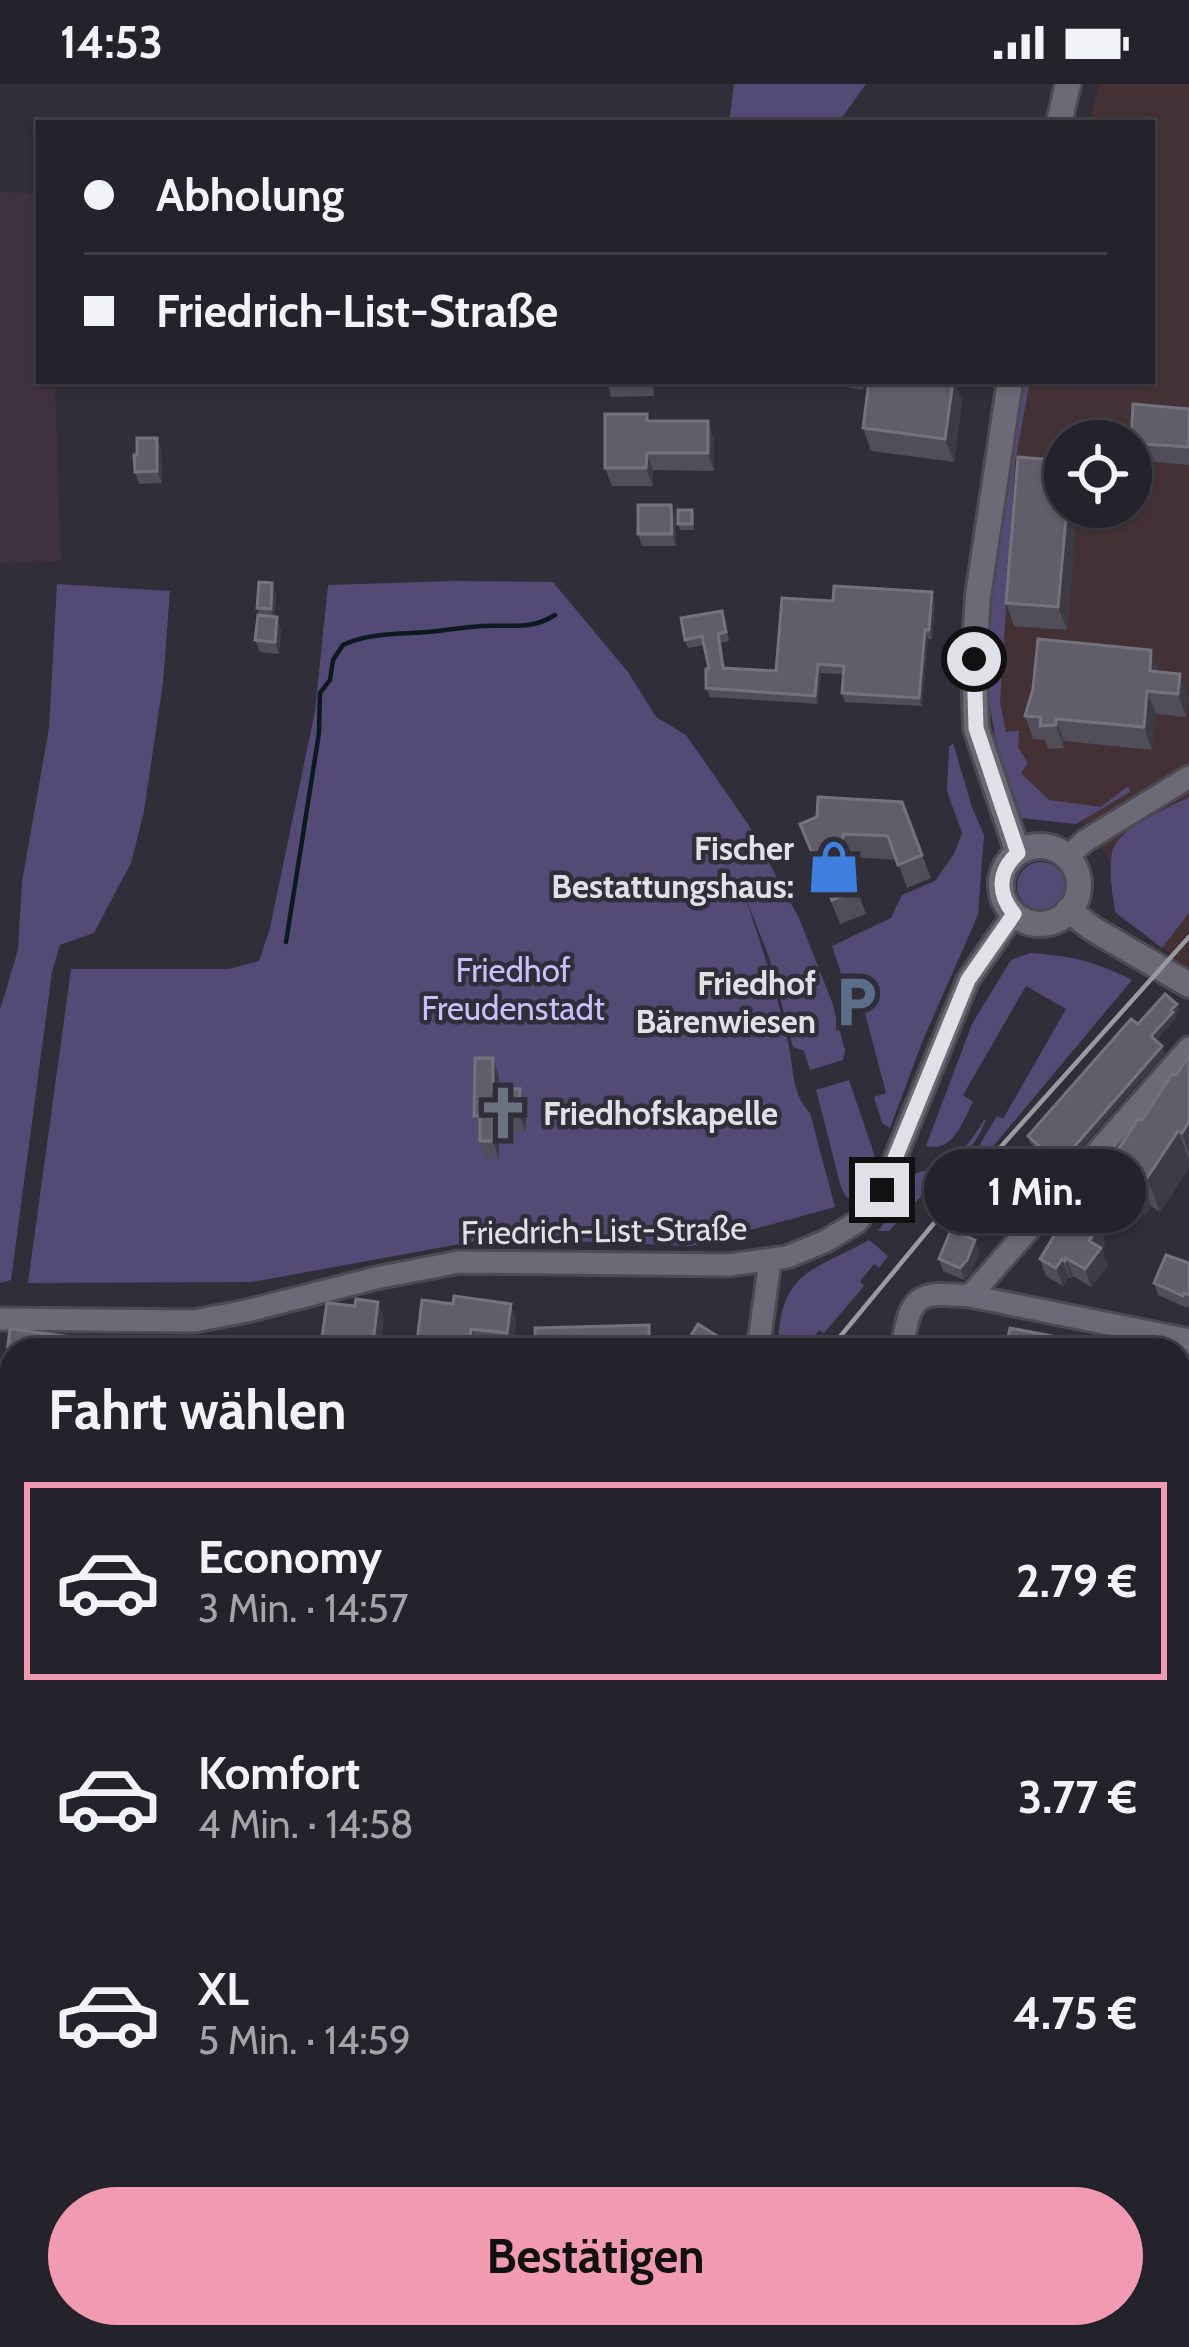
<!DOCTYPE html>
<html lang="de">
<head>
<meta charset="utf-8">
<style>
	:root { --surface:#24222a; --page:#302f36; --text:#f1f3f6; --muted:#a3a4a8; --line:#413f47; --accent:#f19ab1 }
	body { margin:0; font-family:Cabin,sans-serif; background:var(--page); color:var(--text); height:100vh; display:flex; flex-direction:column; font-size:45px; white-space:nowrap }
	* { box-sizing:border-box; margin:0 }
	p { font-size:39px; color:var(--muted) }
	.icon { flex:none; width:66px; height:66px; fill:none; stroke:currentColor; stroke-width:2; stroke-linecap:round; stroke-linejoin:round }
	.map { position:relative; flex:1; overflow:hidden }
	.sheet { position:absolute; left:0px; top:1254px; width:1191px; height:1011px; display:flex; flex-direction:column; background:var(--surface); border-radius:36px 36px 0 0; box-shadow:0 3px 9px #0004,0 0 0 3px var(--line) }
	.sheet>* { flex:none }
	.guide { position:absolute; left:36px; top:36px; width:1119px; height:264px; border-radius:0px; box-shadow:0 3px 9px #0004,0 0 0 3px var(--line); display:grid; align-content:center; height:264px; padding:0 48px; background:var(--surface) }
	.fabs { position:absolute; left:1044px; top:336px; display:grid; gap:24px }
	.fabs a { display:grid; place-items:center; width:108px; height:108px; border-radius:50%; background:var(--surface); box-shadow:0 3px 9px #0004,0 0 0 3px var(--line); font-size:60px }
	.end { position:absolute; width:54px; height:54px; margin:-27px; border:15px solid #e1e0e7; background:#111; box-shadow:0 0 0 6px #111 }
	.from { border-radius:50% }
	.bubble { position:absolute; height:84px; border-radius:42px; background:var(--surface); box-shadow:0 3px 9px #0004,0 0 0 3px var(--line); font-size:39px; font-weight:700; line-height:84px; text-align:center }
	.guide b { display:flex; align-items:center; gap:42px; height:114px; font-size:45px }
	.guide b+b { border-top:3px solid var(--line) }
	.guide i { width:30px; height:30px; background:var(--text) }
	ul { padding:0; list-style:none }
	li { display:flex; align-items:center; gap:36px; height:198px; margin:0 24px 18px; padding:0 24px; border:6px solid transparent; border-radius:0px }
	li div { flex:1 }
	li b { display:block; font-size:45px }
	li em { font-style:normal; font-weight:700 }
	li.selected { border-color:var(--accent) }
	li>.icon { width:108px; height:108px; stroke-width:1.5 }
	h2 { padding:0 48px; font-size:54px; line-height:144px }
	.action { display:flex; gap:24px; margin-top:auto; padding:24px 48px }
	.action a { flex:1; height:138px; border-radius:72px; background:var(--accent); color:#111; font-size:48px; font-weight:700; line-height:138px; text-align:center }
	.status { display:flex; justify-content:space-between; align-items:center; height:84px; padding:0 60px; background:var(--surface); direction:ltr }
	.status svg { height:33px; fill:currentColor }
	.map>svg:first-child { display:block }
	.commercial { fill:#40313e }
	.industrial { fill:#443136; fill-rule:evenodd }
	.green { fill:#544a76 }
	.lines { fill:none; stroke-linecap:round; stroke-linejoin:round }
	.stream { stroke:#0b1a1e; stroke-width:4.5 }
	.minor-casing { stroke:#4c4b53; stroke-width:27 }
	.tertiary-casing { stroke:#4c4b53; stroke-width:30 }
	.minor { stroke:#6c6a76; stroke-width:21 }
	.tertiary { stroke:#6c6a76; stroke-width:24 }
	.rail { stroke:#9b99a1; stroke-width:4.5 }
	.wall { fill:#504e59 }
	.shaded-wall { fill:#3d3b45 }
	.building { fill:#605e68; stroke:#74727c; stroke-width:3 }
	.route { stroke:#e1e0e7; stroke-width:15 }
	.labels { text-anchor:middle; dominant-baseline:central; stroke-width:9; stroke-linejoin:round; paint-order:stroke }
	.poi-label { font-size:33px; font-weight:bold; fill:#e1e0e7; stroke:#302e38; text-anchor:end }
	.park-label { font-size:33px; fill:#cbbffb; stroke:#302e38 }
	.street-label { font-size:33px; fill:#e1e0e7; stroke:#302e38 }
</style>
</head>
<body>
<div class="status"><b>14:53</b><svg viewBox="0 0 49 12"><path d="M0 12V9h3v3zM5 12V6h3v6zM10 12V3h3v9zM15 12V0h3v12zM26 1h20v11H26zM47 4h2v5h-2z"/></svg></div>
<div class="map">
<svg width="1189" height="2263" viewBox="0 0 1189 2263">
	<rect width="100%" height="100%" fill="#302e38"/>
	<path class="commercial" d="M 0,108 L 39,109 L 39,297 L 55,297 L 61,477 L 0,479 Z"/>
	<path class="industrial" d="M 1099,0 L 1189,0 L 1189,884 L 1115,828 L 1111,777 L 1072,724 L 1026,723 L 994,618 L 1015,378 L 1030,297 L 1152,297 L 1152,39 L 1089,39 ZM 1065,357 L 1131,357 L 1131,423 L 1065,423 Z"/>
	<path class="green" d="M 734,0 L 866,0 L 838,39 L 729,39 Z
		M 1023,297 L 1030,297 L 1015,378 L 1000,618 L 1006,648 L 1019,647 L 1018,663 L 1028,679 L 1021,689 L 1049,716 L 1101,723 L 1128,702 L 1130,708 L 1076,740 L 1021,734 L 999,677 L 990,622 L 986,543 Z
		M 453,497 L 553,498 L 628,588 L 656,633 L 686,651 L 748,740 L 799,834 L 832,918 L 845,966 L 843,976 L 810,986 L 804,967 L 793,963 L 769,873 L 745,812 C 761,860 777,909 788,958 C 794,983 791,1009 810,1029 L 835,1123 L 692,1162 L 493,1154 L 252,1198 L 28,1199 L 71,885 L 229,885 L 259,877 L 270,844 L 315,627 L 328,501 Z
		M 57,500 L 170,507 L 163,599 L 144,727 L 131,779 L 94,849 L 60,861 L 52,888 L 11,1196 L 0,1199 L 0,926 L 18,866 L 22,798 L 49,644 Z
		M 953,659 L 972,723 L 984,751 L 978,831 L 923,956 L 890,1044 L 882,1039 L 874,1013 L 886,1009 L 856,895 L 844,898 L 832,862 L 891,834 L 902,811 L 935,797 L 954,770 L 962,749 L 947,707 L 949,663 Z
		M 1189,713 L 1189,829 L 1162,864 L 1115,828 C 1113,810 1108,788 1112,769 C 1117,743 1167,725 1189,713 Z
		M1017 802a24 24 0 1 1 48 0a24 24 0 1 1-48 0Z
		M 1030,869 C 1071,872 1095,877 1132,896 L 955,1108 L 948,1103 L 967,1082 L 997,1032 L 1003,1035 L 1066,925 L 1026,902 L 963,1011 L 973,1018 C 962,1039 953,1069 926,1062 L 972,940 L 1011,876 Z
		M 849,996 L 876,1076 L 850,1114 L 846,1113 L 841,1103 L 816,1006 Z
		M 984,1036 L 986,1036 C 976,1061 960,1077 941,1095 L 938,1094 L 889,1147 L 878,1147 L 895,1124 L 912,1091 C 955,1076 960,1075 984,1036 Z
		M 869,1156 L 888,1172 L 879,1184 L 874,1180 L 860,1197 L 864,1202 L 824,1249 L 819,1246 L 803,1266 L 795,1266 L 784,1256 L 778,1263 C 780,1186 812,1188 869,1156 Z
		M 1189,1405 L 1189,1650 L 1179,1646 L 1179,1463 Z
		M 1179,1666 L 1189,1672 L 1189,2132 L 1179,2141 Z"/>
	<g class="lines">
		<path class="stream" d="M 286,858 L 319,649 L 320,609 L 330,596 L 333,576 L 343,561 C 368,549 400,550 427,548 C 445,547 463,543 482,542 C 509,540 530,547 555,531"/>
		<defs>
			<path id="minor" d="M 1067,773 L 1085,757 L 1189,693
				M 970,1212 L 1189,964
				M 0,1235 L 194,1237 L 247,1227 L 376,1194 L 459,1178 L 729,1181 L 787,1173 L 826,1157 L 857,1138 L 882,1106 L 968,896 L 1014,830
				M 758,1266 L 770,1177
				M 902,1266 C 910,1211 916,1207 970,1212 L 1189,1256
				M 0,1576 L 12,1576
				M 972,2253 L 982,2263"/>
			<path id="tertiary" d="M 1059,39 L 1068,0
				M 1010,297 L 978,512 L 974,575 L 976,644 L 1018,769
				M1001 801a39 39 0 1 1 78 0a39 39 0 1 1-78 0Z
				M 1068,826 L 1093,845 L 1189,901
				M 1179,2171 L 1189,2162
				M 0,2189 L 12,2189
				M 477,2253 L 529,2263
				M 1082,2263 L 1092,2253"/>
		</defs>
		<use href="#minor" class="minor-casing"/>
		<use href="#tertiary" class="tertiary-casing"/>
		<use href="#minor" class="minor"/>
		<use href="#tertiary" class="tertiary"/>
		<path class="rail" d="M 829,1266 L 954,1115 L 1189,853
			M 137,2263 L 139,2253"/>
	</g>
	<path class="wall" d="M 607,297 L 653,297 L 654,312 L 611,313 Z
		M 814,297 L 865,297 L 863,306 Z
		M 962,317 L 954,378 L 871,367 L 863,344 Z
		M 1189,325 L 1189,381 L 1136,376 L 1131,357 Z
		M 647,330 L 649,337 L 708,337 L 714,355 L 714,387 L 653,386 L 653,402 L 612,402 L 605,384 Z
		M 157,354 L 161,366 L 162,399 L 139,400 L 135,388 L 137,371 Z
		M 671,421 L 676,433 L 676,462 L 642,462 L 638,450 Z
		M 1065,423 L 1077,423 L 1067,546 L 1014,542 L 1006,519 Z
		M 692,426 L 694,432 L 694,446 L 680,446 L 678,440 Z
		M 272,499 L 276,511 L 275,533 L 281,545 L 279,570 L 260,568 L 255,556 L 260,531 L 257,524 Z
		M 932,508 L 935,517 L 932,555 L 928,555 L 922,622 L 845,618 L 842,609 L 844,590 L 821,589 L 818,620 L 710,613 L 706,604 L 709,584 L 704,561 L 688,564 L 685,556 L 725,535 L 729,557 L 721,559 L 725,584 L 776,587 L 833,517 Z
		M 1159,588 L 1188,612 L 1186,633 L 1156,630 L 1152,666 L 1064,657 L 1064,664 L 1048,665 L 1045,656 L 1033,655 L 1025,632 Z
		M 902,718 L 931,794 L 907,804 L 897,776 L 851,773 L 851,789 L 866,830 L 840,840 L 800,740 Z
		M 1179,926 L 1175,931 L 1176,934 L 1156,956 L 1165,969 L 1061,1086 L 1030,1059 L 1028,1052 L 1138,940 Z
		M 1189,972 L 1189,1084 L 1160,1128 L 1151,1122 L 1145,1131 L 1121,1115 L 1108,1081 L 1176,991 Z
		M 499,992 L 499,1005 L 520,1005 L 526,1023 L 526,1048 L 499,1048 L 499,1075 L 486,1075 L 480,1057 L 480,1046 L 474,1032 Z
		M 983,1109 L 1019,1121 L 1005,1137 L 987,1121 Z
		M 1074,1127 L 1100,1129 L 1107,1147 L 1103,1153 L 1105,1159 L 1102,1165 L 1108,1182 L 1091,1203 L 1073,1192 L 1071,1195 L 1069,1193 L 1063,1202 L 1046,1192 L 1040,1175 Z
		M 980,1168 L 971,1188 L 964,1196 L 943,1187 L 939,1175 Z
		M 1189,1179 L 1189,1222 L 1187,1224 L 1158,1211 L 1154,1199 Z
		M 422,1216 L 516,1236 L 513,1265 L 477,1261 Z
		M 1189,1263 L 1189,1359 L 1179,1412 L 1179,1285 Z
		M 12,1266 L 12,1502 L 0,1500 L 0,1283 L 5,1284 Z
		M 0,1594 L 12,1594 L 12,1615 L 0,1616 Z
		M 0,1942 L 12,1942 L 12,1989 L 0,1989 Z
		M 0,2121 L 12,2121 L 12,2160 L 0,2160 Z
		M 12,2201 L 12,2253 L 67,2253 L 67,2263 L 0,2263 L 0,2204 Z
		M 635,2253 L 719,2253 L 723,2263 L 645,2263 Z
		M 994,2253 L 1055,2253 L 1049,2259 L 1051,2263 L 1004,2263 Z"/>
	<path class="shaded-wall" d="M 953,297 L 955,297 L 962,317 L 954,378 L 945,355 Z
		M 708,337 L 714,355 L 714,387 L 708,369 Z
		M 157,354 L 161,366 L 162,399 L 157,387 Z
		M 647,369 L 653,386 L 653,402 L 646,384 Z
		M 671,421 L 676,433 L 676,462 L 672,450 Z
		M 1067,423 L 1077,423 L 1067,546 L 1058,523 Z
		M 272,499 L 276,511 L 275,537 L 271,525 Z
		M 932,508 L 935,517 L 932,555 L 929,546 Z
		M 277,533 L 281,545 L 279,570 L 275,558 Z
		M 925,546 L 928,555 L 922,622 L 919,614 Z
		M 1151,566 L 1160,589 L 1158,609 L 1150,587 Z
		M 818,580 L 821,589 L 818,620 L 815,612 Z
		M 1180,590 L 1188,612 L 1186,633 L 1178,610 Z
		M 1147,607 L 1156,630 L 1152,666 L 1144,643 Z
		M 1056,635 L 1064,657 L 1064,664 L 1056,641 Z
		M 843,750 L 851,773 L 851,790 L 842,767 Z
		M 1177,920 L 1179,926 L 1175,931 L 1176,934 L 1154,959 L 1151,952 Z
		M 1162,962 L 1165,969 L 1061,1086 L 1059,1080 Z
		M 493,974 L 499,992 L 499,1023 L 493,1005 Z
		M 520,1005 L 526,1023 L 526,1048 L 519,1030 Z
		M 493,1031 L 499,1048 L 499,1075 L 493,1057 Z
		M 1189,1038 L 1189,1069 L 1182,1049 Z
		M 1178,1047 L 1189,1076 L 1189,1084 L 1160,1128 L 1147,1094 Z
		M 1139,1088 L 1151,1122 L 1145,1131 L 1133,1097 Z
		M 1015,1109 L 1019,1121 L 1005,1137 L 1001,1125 Z
		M 1100,1129 L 1107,1147 L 1103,1153 L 1105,1159 L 1102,1165 L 1108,1182 L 1091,1203 L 1085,1185 L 1089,1157 L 1095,1139 Z
		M 975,1156 L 980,1168 L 971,1188 L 964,1196 L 960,1184 Z
		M 1066,1174 L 1073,1192 L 1071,1195 L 1065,1177 Z
		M 1062,1175 L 1069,1193 L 1063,1202 L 1056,1184 Z
		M 378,1218 L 384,1234 L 380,1266 L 372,1266 Z
		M 511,1220 L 516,1236 L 513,1265 L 507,1249 Z
		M 649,1241 L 653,1253 L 653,1266 L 649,1266 Z
		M 471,1245 L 477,1261 L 476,1266 L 468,1266 Z
		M 1182,1344 L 1188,1359 L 1179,1412 L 1179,1365 Z
		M 1044,2253 L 1055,2253 L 1049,2259 L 1051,2263 L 1034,2263 Z
		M 719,2254 L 723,2263 L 710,2263 Z"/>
	<path class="building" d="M 607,297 L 649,297 L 649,300 L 607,301 Z
		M 869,297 L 953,297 L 945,355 L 863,344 Z
		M 1133,320 L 1189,325 L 1189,363 L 1131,359 Z
		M 605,330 L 647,330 L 647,337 L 708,337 L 708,369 L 647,369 L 646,384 L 605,384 Z
		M 137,354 L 157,354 L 157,387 L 135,388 L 134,371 L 137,371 Z
		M 1018,373 L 1065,377 L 1065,423 L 1067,423 L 1058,523 L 1006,519 Z
		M 638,421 L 671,421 L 672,450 L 638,450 Z
		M 678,426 L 692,426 L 692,440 L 678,440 Z
		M 259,498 L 272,499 L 271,525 L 257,524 Z
		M 834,502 L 932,508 L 929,546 L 925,546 L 919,614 L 842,609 L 844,582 L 818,580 L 815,612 L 706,604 L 706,585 L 709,584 L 702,552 L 685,556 L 681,534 L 722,527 L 726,548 L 718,550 L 723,584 L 776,587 L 782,514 L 833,517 Z
		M 258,531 L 277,533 L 275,558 L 255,556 Z
		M 1038,555 L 1151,566 L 1150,587 L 1180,590 L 1178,610 L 1147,607 L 1144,643 L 1056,635 L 1056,641 L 1040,642 L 1041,633 L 1025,632 L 1033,605 Z
		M 818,713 L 902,718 L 922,771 L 898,781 L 888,752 L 843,750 L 842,767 L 858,806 L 832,816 L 800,740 L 817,733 Z
		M 1165,910 L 1177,920 L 1171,926 L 1173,928 L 1151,952 L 1162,962 L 1059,1080 L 1028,1052 L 1131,935 L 1138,940 Z
		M 1189,972 L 1189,1038 L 1182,1049 L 1178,1047 L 1147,1094 L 1139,1088 L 1133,1097 L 1108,1081 L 1139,1034 L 1142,1036 L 1173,989 L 1176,991 Z
		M 475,974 L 493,974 L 493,1005 L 520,1005 L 519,1030 L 493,1031 L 493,1057 L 480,1057 L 480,1032 L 474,1032 Z
		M 997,1094 L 1015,1109 L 1001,1125 L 983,1109 Z
		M 1080,1117 L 1100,1129 L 1095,1139 L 1099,1141 L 1089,1157 L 1101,1164 L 1085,1185 L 1066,1174 L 1065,1177 L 1062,1175 L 1056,1184 L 1040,1175 L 1071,1124 L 1074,1127 Z
		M 951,1146 L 975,1156 L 967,1176 L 960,1184 L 939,1175 Z
		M 1166,1171 L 1189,1179 L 1189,1211 L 1184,1209 L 1183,1212 L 1154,1199 Z
		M 454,1212 L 511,1220 L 507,1249 L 471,1245 L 468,1266 L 416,1266 L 422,1216 L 453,1220 Z
		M 356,1215 L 378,1218 L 372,1266 L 320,1266 L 327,1219 L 355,1222 Z
		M 698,1240 L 725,1257 L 719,1266 L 682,1266 Z
		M 649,1241 L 649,1266 L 536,1266 L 535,1244 Z
		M 1010,1244 L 1052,1252 L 1050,1266 L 1011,1266 L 1012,1259 L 1007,1258 Z
		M 10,1245 L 173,1266 L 12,1266 L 12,1486 L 0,1485 L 0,1283 L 5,1284 Z
		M 1073,1254 L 1106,1260 L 1105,1266 L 1070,1266 Z
		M 1185,1262 L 1189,1263 L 1189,1346 L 1182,1344 L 1179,1365 L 1179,1285 Z
		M 0,1594 L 12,1594 L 12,1609 L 0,1610 Z
		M 0,1942 L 12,1942 L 12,1971 L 0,1971 Z
		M 0,2121 L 12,2121 L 12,2142 L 0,2142 Z
		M 5,2198 L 12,2201 L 12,2247 L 0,2247 L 0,2204 Z
		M 1179,2233 L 1189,2243 L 1189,2263 L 1129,2263 L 1139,2253 L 1179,2253 Z
		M 177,2253 L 333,2253 L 331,2263 L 176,2263 Z
		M 651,2253 L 719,2253 L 719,2254 L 710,2263 L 661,2263 Z
		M 1004,2253 L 1044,2253 L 1034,2263 L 1014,2263 Z"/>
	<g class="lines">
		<path class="route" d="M 882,1106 L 968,896 L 1014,830 C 997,809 998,787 1018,769 L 976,644 L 974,575"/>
	</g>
	<defs>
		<symbol id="shop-bare" viewBox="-9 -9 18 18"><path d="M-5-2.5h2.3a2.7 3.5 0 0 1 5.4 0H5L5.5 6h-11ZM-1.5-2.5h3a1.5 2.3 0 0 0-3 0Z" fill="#3f7fe0" stroke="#302e38" stroke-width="2.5" paint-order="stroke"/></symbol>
		<symbol id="parking-bare" viewBox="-9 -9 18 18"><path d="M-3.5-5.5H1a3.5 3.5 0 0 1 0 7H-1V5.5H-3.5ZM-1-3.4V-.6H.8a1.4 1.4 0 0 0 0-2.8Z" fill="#5c6f8a" stroke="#302e38" stroke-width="2.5" paint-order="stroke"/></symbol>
		<symbol id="church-bare" viewBox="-9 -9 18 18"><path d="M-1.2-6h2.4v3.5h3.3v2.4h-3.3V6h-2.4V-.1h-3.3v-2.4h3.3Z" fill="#6b7280" stroke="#302e38" stroke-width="2.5" paint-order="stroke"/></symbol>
	</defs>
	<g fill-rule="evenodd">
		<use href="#shop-bare" x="796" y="745" width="76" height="76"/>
		<use href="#parking-bare" x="818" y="880" width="76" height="76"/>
		<use href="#church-bare" x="465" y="991" width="76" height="76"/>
	</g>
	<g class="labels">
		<g class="poi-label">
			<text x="794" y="764">Fischer<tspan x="794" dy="38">Bestattungshaus:</tspan></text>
			<text x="816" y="899">Friedhof<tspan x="816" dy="38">Bärenwiesen</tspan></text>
			<text x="543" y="1029" text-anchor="start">Friedhofskapelle</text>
		</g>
		<g class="park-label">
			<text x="513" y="886">Friedhof<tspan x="513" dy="38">Freudenstadt</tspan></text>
		</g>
		<g class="street-label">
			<text transform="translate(604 1146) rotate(-1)">Friedrich-List-Straße</text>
		</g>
	</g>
</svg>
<div class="fabs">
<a><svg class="icon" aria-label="locate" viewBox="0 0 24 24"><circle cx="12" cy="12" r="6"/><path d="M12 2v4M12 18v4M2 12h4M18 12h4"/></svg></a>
</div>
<i class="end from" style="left:974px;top:575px"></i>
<i class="end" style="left:882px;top:1106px"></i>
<div class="bubble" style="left:924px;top:1065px;width:222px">1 Min.</div>
<div class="guide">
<b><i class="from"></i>Abholung</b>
<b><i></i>Friedrich-List-Straße</b>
</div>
<section class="sheet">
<h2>Fahrt wählen</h2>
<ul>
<li class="selected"><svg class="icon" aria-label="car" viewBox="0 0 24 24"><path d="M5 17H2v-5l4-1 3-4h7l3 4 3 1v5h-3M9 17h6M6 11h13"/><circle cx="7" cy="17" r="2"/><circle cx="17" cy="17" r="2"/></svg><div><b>Economy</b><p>3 Min. · 14:57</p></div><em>2.79 €</em></li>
<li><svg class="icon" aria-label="car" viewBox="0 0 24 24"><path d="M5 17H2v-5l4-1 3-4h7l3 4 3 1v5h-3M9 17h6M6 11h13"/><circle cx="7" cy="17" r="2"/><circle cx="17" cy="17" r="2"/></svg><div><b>Komfort</b><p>4 Min. · 14:58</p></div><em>3.77 €</em></li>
<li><svg class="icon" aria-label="car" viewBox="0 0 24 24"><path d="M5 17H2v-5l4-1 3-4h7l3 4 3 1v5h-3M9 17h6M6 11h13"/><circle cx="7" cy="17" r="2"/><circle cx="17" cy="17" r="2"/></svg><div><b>XL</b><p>5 Min. · 14:59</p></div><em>4.75 €</em></li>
</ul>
<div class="action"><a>Bestätigen</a></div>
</section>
</div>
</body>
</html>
